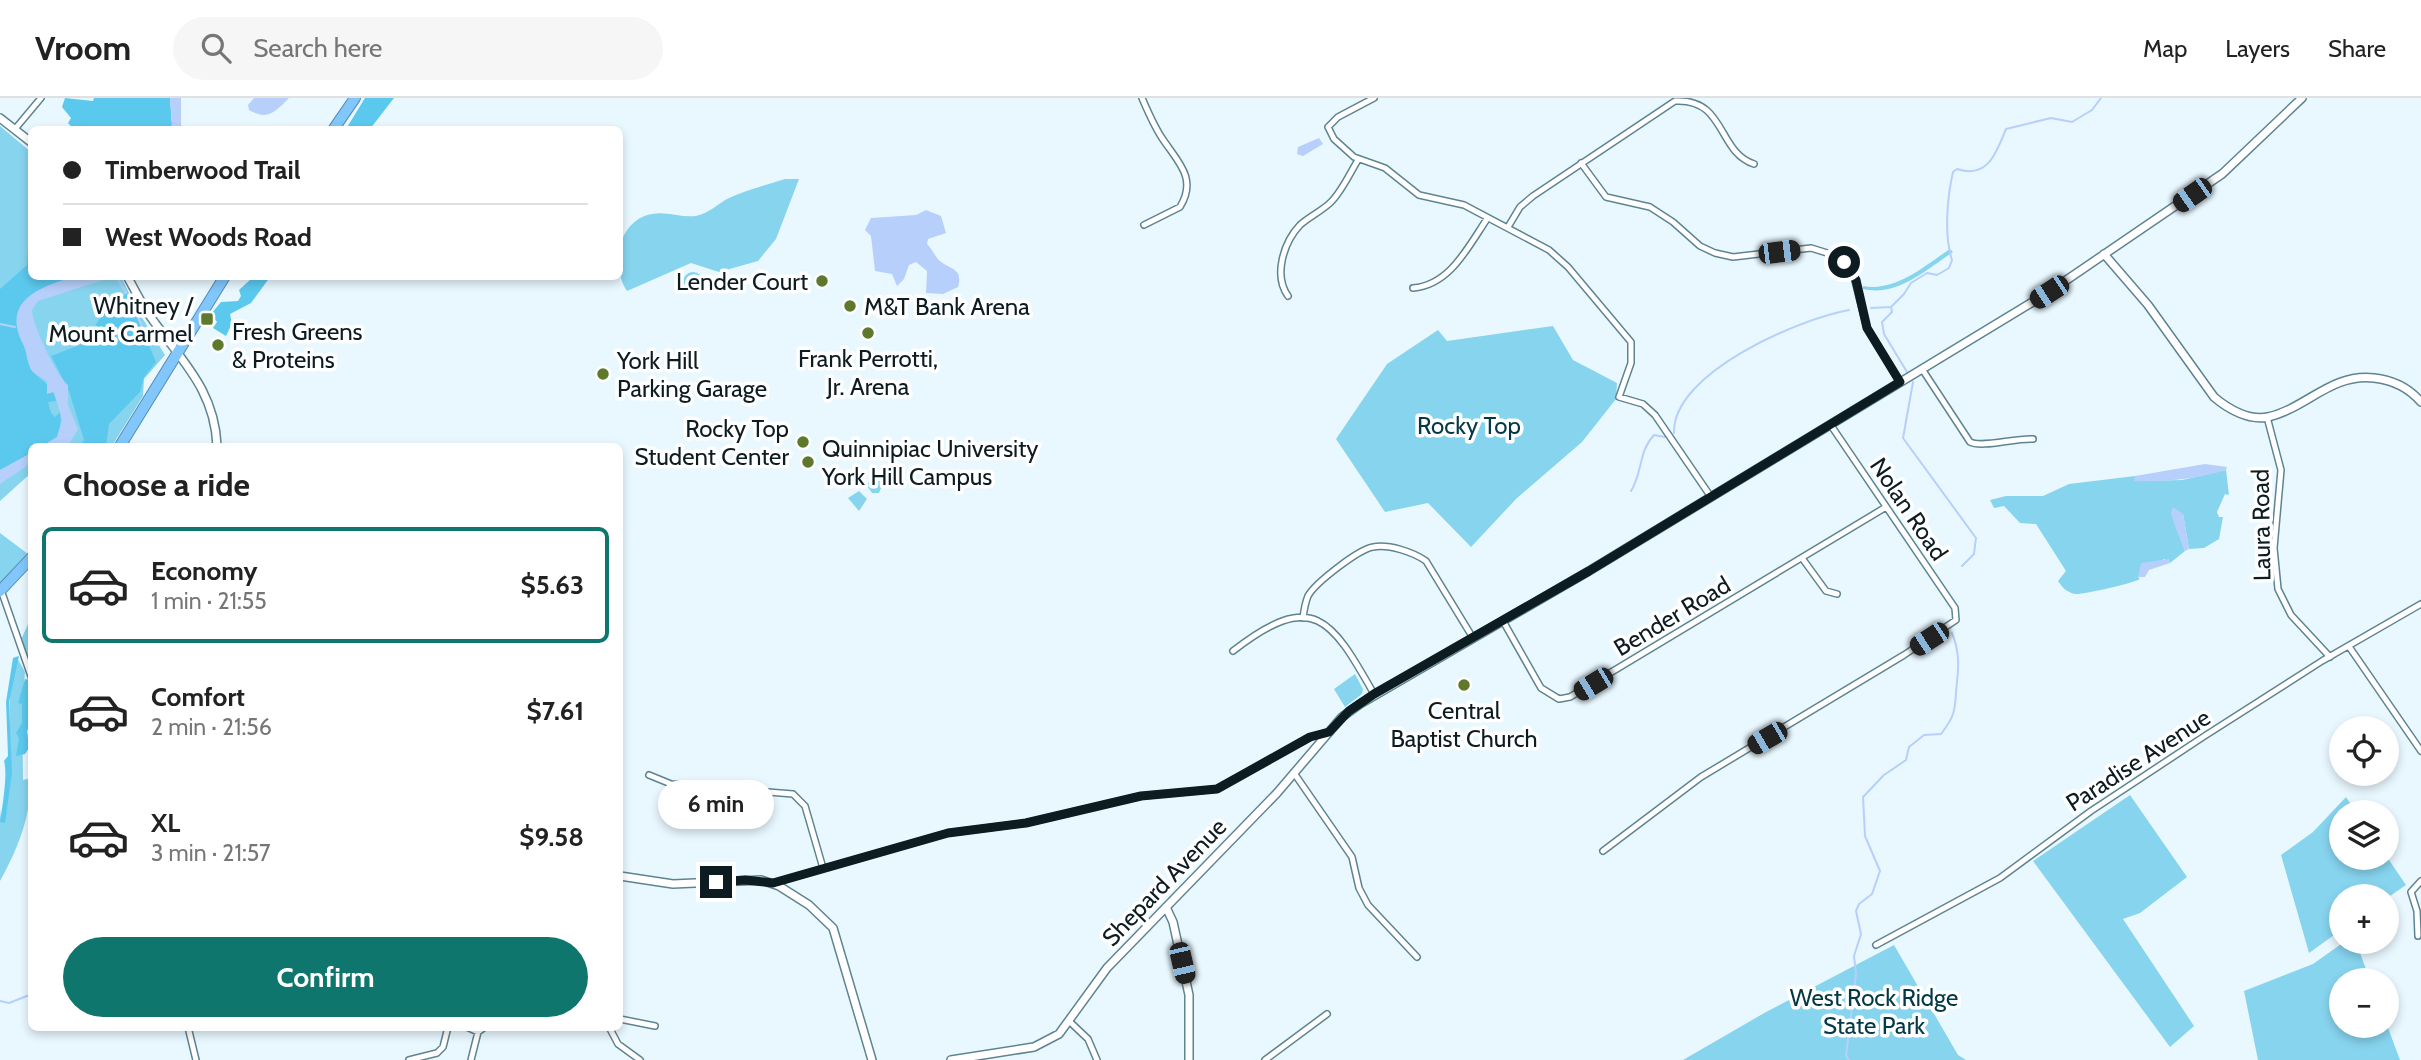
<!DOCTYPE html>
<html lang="en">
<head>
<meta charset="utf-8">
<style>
	:root { --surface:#fff; --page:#f6f6f6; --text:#222; --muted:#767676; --line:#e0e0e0; --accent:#0f766e }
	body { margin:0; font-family:Cabin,sans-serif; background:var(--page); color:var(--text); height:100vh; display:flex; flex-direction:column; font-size:26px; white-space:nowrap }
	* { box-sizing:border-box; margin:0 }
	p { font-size:23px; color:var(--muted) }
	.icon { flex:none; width:38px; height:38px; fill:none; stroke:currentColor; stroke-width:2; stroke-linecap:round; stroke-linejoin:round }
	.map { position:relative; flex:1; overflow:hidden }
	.sheet { position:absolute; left:28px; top:345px; width:595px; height:588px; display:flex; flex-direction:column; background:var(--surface); border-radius:10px; box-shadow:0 4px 10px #0003 }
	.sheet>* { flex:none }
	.banner { position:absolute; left:28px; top:28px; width:595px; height:154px; border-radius:10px; box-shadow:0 4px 10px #0003; display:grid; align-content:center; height:154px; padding:0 35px; background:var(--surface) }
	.fabs { position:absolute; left:2329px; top:618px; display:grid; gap:14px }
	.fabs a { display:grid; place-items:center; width:70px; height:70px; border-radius:50%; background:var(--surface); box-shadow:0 4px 10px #0003; font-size:35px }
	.end { position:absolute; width:32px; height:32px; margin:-16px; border:9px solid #0d1c21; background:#fff; box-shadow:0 0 0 4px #fff }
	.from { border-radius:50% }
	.bubble { position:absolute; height:49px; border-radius:24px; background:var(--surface); box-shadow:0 4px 10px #0003; font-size:23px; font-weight:700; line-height:49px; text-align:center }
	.car { position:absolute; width:21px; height:42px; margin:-21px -10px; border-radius:9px; box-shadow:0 0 5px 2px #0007; background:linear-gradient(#222 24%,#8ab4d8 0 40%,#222 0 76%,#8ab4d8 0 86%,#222 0) }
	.banner b { display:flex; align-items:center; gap:24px; height:66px; font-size:26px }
	.banner b+b { border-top:2px solid var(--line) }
	.banner i { width:18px; height:18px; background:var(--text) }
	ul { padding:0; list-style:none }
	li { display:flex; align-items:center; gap:21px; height:116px; margin:0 14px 10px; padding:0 21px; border:4px solid transparent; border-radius:10px }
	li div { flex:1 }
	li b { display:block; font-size:26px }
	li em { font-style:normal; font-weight:700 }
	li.current { border-color:var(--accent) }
	li>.icon { width:63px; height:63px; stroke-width:1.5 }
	h2 { padding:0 35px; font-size:32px; line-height:84px }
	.action { display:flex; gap:14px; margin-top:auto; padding:14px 35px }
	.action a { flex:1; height:80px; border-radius:42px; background:var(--accent); color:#fff; font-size:28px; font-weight:700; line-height:80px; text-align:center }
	header { display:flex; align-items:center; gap:42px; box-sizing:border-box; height:98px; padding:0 35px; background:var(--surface); border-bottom:2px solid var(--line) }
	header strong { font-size:33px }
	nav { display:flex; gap:38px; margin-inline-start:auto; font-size:24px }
	.search { width:490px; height:63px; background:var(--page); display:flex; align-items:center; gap:18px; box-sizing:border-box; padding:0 24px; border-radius:38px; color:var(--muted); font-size:26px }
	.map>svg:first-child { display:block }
	.green { fill:#87d4ef }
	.forest { fill:#5bc9ee }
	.water { fill:#b6cffb }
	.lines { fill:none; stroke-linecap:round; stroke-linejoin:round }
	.stream { stroke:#b6cffb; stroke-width:2 }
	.street-casing { stroke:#5f8491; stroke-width:8 }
	.secondary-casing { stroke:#5f8491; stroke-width:10 }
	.highway-casing { stroke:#588baf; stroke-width:12 }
	.street { stroke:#fff; stroke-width:5 }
	.secondary { stroke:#fff; stroke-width:7 }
	.highway { stroke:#81c7fc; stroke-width:10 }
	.route { stroke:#0d1c21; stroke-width:9 }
	.poi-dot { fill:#5f792c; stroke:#fff; stroke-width:2.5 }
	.labels { text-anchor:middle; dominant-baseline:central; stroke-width:7; stroke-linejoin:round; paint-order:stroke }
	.poi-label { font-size:24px; fill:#0d1c21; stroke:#fff; text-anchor:start }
	.park-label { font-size:24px; fill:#033847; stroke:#fff }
	.street-label { font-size:24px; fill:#0d1c21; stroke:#fff }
</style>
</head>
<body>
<header>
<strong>Vroom</strong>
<div class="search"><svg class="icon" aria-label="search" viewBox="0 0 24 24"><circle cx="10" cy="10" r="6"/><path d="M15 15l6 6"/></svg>Search here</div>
<nav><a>Map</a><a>Layers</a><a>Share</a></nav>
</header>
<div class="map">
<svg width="2421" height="962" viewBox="0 0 2421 962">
	<rect width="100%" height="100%" fill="#e9f8ff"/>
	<path class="green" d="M 0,28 L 31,54 L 32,178 L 121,179 L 138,213 L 165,257 L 144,281 L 143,298 L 112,348 L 32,348 L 31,375 L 0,403 Z
		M 785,81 L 799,81 L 776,141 L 758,163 L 719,174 L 691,165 L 627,193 C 610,167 618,122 652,116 C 666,113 682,120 696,118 C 710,115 717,106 729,100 C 746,92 767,87 785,81 Z
		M 1950,151 L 1953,154 C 1926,172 1897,199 1863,191 L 1863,188 C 1896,194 1924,168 1950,151 Z
		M683 184a10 10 0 1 1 20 0a10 10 0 1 1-20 0Z
		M 1553,228 L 1573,262 L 1617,285 L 1616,301 L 1582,344 L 1517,400 L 1471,449 L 1428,405 L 1385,414 L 1336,341 L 1387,266 L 1438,232 L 1447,243 Z
		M 874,372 L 886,378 L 879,395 L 872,395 L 867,388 Z
		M 2226,372 L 2229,397 L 2225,396 L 2217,414 L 2219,419 L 2223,419 L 2219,441 L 2204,450 L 2189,451 L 2183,416 L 2171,414 L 2185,453 L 2170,465 L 2164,461 L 2138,479 L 2140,481 C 2134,485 2082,497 2075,496 C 2066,494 2063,490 2058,483 L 2066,473 L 2036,426 L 2020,425 L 2004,408 L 1994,410 L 1990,402 L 2006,398 L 2043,398 L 2069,386 L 2135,378 L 2135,383 L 2182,382 Z
		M 859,393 L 867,401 L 859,413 L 848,400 Z
		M 0,435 L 28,456 L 0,485 Z
		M 31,519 L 31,550 L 27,563 L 21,542 Z
		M 16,558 L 25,574 L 22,606 L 23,682 L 31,680 C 31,718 18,751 0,783 L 0,711 L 1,722 C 21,670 0,611 16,558 Z
		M 1355,576 L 1363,591 L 1362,596 L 1345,609 L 1334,591 Z
		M 2130,697 L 2187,779 L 2140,815 L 2123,821 L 2194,928 L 2170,949 L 2033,763 Z
		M 2346,699 L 2356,714 L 2342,714 L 2342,760 L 2387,759 L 2406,787 L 2387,800 L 2342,798 L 2341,832 L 2309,855 L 2281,757 L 2313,734 Z
		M 2344,844 L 2356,844 L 2370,882 L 2342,882 L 2342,928 L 2387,927 L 2400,962 L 2258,962 L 2244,893 L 2313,866 Z
		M 1894,847 L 1958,957 L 1966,962 L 1683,962 L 1766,914 Z"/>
	<path class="forest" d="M 65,0 L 93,3 L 94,0 L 170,0 L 172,27 L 169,32 L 91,32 L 81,28 L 74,31 L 68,25 L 71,20 L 62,9 Z
		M 365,0 L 394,0 L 370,31 L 346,31 Z
		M 31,100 L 32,178 L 74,179 C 36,192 3,200 24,248 C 27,256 27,267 33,274 C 43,284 53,288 56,303 L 48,304 L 51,315 L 55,319 L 60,314 L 61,328 L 57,339 L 42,348 L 32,348 L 31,355 L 0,372 L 0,191 L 27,167 Z
		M 253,179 L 270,179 L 251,205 L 230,216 L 232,225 L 226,238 L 213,230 L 217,224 L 211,216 L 221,204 L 238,203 L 241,198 L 239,192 Z
		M 127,195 L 156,264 L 144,279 L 140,294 L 109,326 L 106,348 L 80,348 L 84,342 L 69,293 L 51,258 L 85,245 L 100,220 Z
		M 19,558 L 9,604 L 12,675 L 5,725 L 0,724 C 2,711 8,676 4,663 L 8,658 L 6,604 L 13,560 Z
		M 25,581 L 30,582 L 31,588 L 31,631 L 27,632 L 29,650 L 25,656 L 16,658 L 19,640 L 16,635 L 22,625 L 22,606 L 18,605 Z"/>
	<path class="water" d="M 170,0 L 181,0 L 181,31 L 169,31 L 172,27 Z
		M 254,0 L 289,0 C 275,14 268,23 249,12 L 248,7 Z
		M 1319,40 L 1323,46 L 1303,58 L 1297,56 L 1298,49 Z
		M 926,112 L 941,118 L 946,135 L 928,141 L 927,146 C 931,150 934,156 937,160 C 947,172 964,168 958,189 L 943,196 L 926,195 L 927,173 L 916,164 L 909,167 L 904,181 L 897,188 L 892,176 L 875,173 L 871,138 L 865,132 L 871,120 L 916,117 Z
		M 74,179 L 113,179 L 38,203 L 32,212 C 32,226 57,279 68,287 L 68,307 L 78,331 L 68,348 L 42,348 L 57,339 L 62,321 L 54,294 L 47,296 L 47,284 C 43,280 38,278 33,274 C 27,267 28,256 24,248 C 0,204 38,189 74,179 Z
		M 31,355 L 31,365 L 0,386 L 0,372 Z
		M 2205,366 L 2227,369 L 2226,372 C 2196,381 2166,384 2134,383 L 2135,378 Z
		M 2173,409 L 2183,416 L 2189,451 L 2185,453 C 2180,440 2174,428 2171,414 Z
		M 2169,461 L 2170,465 L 2149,472 L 2145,479 L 2138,479 L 2141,465 Z"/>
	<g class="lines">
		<path class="stream" d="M 116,178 L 126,195
			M 131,205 L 150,245
			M 1871,210 L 1891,209
			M 0,226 L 15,229
			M 1907,274 L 1884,236 L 1882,224 L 1892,214 L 1891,209 L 1904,196 L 1911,185 L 1927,175 L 1937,177 L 1949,170 L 1952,162 C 1944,138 1947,100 1953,74 L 1957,71 C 1988,81 1996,55 2006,31 L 2051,20 L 2072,24 L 2092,12 L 2101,0
			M 1913,284 L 1903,340 L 1976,440 L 1974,456 L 1962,468
			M 1674,335 C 1672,275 1799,221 1849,212
			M 1631,393 C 1643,374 1638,354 1654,337 L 1665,339
			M 0,903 L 9,905 L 32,896
			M 1849,962 L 1846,958 L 1856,876 L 1854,858 L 1861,836 L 1856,813 L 1859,806 L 1872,796 L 1880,773 L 1865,738 L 1863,699 L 1884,677 L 1906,662 L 1909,649 L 1924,637 L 1941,636 C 1958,614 1954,610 1957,584 C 1959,567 1959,552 1952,535"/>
		<defs>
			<path id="street" d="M 1142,0 C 1148,14 1154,28 1162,40 C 1177,63 1198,80 1180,109 L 1144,127
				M 1374,0 L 1338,19 L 1328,29 L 1334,41 L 1354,59 L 1385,70 L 1419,97 L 1464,107 L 1549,152 L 1568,169 L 1631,244 L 1631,265 L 1619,299 L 1643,306 L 1655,317 L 1711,399
				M 15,31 L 41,0
				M 1581,65 L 1606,99 L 1650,109 L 1673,124 L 1700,148 L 1715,155 L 1733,159 L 1811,150 L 1837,158 L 1853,175 L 1867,230 L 1900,284
				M 1508,129 L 1520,109 L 1533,98 L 1675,3 C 1726,0 1717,54 1754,66
				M 1413,190 C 1450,187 1468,149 1487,121
				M 1288,198 C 1273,177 1284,144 1300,127 C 1310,118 1322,113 1331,104 C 1342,93 1350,75 1358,62
				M 1922,271 L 1970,344 C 1982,350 2014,340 2033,341
				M 2267,319 L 2281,372 L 2274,450 L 2278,491 L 2291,517 L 2330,559
				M 1802,460 L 1826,493 L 1837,496
				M 1,492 L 32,581
				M 1303,520 C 1304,512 1305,505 1308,498 C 1315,485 1359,451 1373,449 C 1389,446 1413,454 1426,463 L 1473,540
				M 1503,523 L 1541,590 L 1559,601 L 1570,599 L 1886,409
				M 2350,550 L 2421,653
				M 1233,553 C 1313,491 1331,520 1374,596
				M 1294,675 L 1352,759 L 1359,790 L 1368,807 L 1417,859
				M 649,677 L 671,686 L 793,696 L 805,708 L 823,770
				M 1603,753 L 1701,679 L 1904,557 L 1956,522 L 1955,510 L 1830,326
				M 773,785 L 948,735 L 1026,725 L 1141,698 L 1217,691 L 1310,639 L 1329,634
				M 2418,838 L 2417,813 L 2411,794 L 2421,783
				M 1876,847 L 2000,780 L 2091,713 L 2203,639 L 2322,563 L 2421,506
				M 620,921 L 655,928
				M 1069,923 L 1088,941 L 1097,962
				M 188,929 L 196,962
				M 467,929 L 478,934
				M 609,929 L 618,946 L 640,962
				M 409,962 L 437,955 L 443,949 L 448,929
				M 471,962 L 478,934 L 485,929
				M 1265,962 L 1327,916"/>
			<path id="secondary" d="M 0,20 L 32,45
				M 2104,156 L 2148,207 L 2214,299 C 2228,311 2249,323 2268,319 C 2307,310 2331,275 2374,280 C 2393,282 2408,289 2421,304
				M 127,178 C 136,194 144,211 155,225 C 185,266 215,295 217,348
				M 620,778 L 673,786 L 761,782 L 779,788 L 809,807 L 833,830 L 872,962
				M 1166,809 L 1173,824 L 1189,897 L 1189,962
				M 951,962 L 1034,949 L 1059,936 L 1107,870 L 1277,695 L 1342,619 L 1360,606 L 1589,473 L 2049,194 L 2222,76 L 2302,0"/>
			<path id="highway" d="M 333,32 L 355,0
				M 120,348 L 225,178
				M 0,493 L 32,459"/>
		</defs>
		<use href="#street" class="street-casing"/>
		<use href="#secondary" class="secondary-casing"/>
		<use href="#highway" class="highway-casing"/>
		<use href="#street" class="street"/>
		<use href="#secondary" class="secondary"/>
		<use href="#highway" class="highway"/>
	</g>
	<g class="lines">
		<path class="route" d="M 716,784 L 745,782 L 773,785 L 948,735 L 1026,725 L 1141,698 L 1217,691 L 1310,639 L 1329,634 L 1349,613 L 1374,596 L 1589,473 L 1900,284 L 1867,230 L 1856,182 L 1844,164"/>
	</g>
	<g class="poi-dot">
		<circle cx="822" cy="183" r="7"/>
		<circle cx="850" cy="208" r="7"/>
		<rect x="200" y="214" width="14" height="14" rx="3.5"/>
		<circle cx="868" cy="235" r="7"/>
		<circle cx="218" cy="247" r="7"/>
		<circle cx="603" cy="276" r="7"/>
		<circle cx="803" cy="344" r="7"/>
		<circle cx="808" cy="364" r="7"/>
		<circle cx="1464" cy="587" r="7"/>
	</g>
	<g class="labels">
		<g class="poi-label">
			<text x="808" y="183" text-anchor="end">Lender Court</text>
			<text x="193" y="207" text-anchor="end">Whitney /<tspan x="193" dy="28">Mount Carmel</tspan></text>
			<text x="864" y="208">M&amp;T Bank Arena</text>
			<text x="232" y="233">Fresh Greens<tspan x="232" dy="28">&amp; Proteins</tspan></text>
			<text x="868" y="260" text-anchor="middle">Frank Perrotti,<tspan x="868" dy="28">Jr. Arena</tspan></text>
			<text x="617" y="262">York Hill<tspan x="617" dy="28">Parking Garage</tspan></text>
			<text x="789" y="330" text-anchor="end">Rocky Top<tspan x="789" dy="28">Student Center</tspan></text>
			<text x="822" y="350">Quinnipiac University<tspan x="822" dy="28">York Hill Campus</tspan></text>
			<text x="1464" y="612" text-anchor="middle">Central<tspan x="1464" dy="28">Baptist Church</tspan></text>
		</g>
		<g class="park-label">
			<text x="1469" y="327">Rocky Top</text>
			<text x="1874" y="899">West Rock Ridge<tspan x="1874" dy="28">State Park</tspan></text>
		</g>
		<g class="street-label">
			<text transform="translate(1909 411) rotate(56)">Nolan Road</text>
			<text transform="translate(2261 427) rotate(-91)">Laura Road</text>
			<text transform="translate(1672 518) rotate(-31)">Bender Road</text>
			<text transform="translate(2138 662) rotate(-33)">Paradise Avenue</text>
			<text transform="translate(1164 784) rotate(-46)">Shepard Avenue</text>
		</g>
	</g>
</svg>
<div class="fabs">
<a><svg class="icon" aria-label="locate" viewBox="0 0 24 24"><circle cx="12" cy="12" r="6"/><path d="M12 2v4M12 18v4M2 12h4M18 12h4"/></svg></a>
<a><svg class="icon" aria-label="layers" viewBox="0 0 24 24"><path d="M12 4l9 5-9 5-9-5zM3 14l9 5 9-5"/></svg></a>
<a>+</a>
<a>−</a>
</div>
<i class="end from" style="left:1844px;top:164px"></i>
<i class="end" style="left:716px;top:784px"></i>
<div class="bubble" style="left:658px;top:682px;width:116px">6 min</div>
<i class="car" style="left:2192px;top:97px;rotate:235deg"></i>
<i class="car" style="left:1779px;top:154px;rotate:83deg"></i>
<i class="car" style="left:2049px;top:194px;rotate:237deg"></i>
<i class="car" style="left:1929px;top:541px;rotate:237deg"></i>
<i class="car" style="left:1593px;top:586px;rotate:239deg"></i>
<i class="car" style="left:1767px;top:640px;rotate:240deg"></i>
<i class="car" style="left:1182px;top:865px;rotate:167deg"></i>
<div class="banner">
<b><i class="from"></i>Timberwood Trail</b>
<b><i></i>West Woods Road</b>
</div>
<section class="sheet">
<h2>Choose a ride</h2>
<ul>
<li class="current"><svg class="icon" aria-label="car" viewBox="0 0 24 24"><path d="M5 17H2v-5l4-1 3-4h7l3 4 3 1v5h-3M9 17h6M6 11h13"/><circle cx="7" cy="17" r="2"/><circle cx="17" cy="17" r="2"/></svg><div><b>Economy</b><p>1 min · 21:55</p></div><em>$5.63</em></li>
<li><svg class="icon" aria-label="car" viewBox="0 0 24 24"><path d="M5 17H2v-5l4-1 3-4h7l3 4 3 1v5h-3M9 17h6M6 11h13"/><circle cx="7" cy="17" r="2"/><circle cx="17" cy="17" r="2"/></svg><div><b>Comfort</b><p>2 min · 21:56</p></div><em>$7.61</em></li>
<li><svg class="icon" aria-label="car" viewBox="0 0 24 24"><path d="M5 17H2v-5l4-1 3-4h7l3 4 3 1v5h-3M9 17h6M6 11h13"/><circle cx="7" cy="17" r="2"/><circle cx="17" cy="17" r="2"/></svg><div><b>XL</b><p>3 min · 21:57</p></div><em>$9.58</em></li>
</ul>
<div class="action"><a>Confirm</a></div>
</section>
</div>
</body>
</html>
